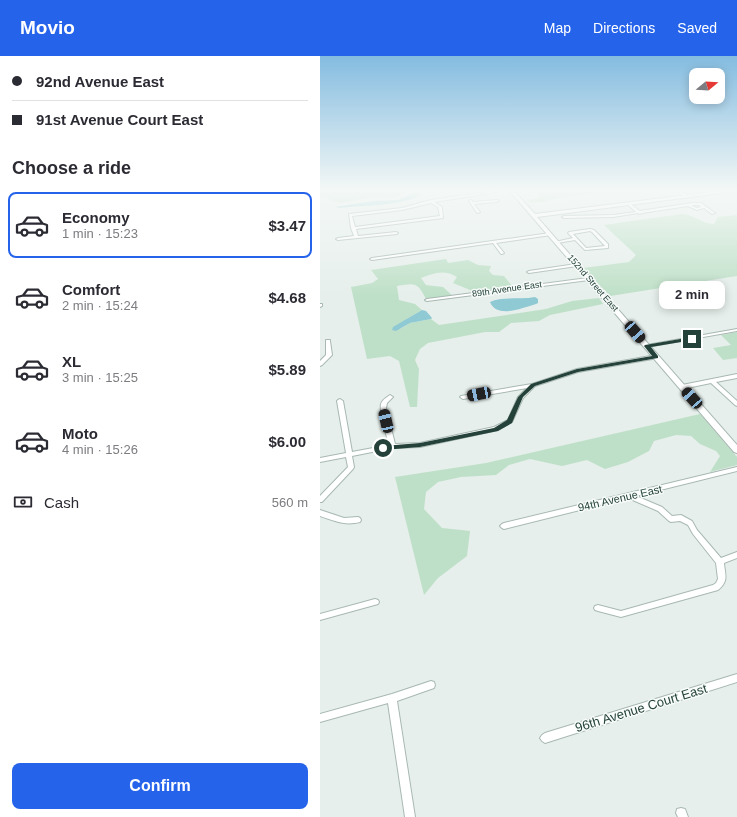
<!DOCTYPE html>
<html lang="en">
<head>
<meta charset="utf-8">
<style>
	:root { --surface:#fff; --page:#f7f7f7; --text:#2b2b33; --muted:#7c7c81; --line:#e1e1e2; --accent:#2563eb }
	body { margin:0; font-family:Helvetica,sans-serif; background:var(--page); color:var(--text); height:100vh; display:flex; flex-direction:column; font-size:15px; white-space:nowrap }
	* { box-sizing:border-box; margin:0 }
	p { font-size:13px; color:var(--muted) }
	.icon { flex:none; width:22px; height:22px; fill:none; stroke:currentColor; stroke-width:2; stroke-linecap:round; stroke-linejoin:round }
	.map { position:relative; flex:1; overflow:hidden }
	.details { display:flex; flex-direction:column; background:var(--surface); width:320px }
	.details>* { flex:none }
	.guide { display:grid; align-content:center; height:88px; padding:0 12px; background:var(--surface) }
	.needle { width:26px; rotate:72deg }
	.buttons { position:absolute; left:369px; top:12px; display:grid; gap:8px }
	.buttons a { display:grid; place-items:center; width:36px; height:36px; border-radius:8px; background:var(--surface); box-shadow:0 2px 10px #0003; font-size:20px }
	.end { position:absolute; width:18px; height:18px; margin:-9px; border:5px solid #24423a; background:#fff; box-shadow:0 0 0 2px #fff }
	.from { border-radius:50% }
	.bubble { position:absolute; height:28px; border-radius:8px; background:var(--surface); box-shadow:0 2px 10px #0003; font-size:13px; font-weight:700; line-height:28px; text-align:center }
	.car { position:absolute; width:12px; height:24px; margin:-12px -6px; border-radius:5px; box-shadow:0 0 3px 1px #0007; background:linear-gradient(#222 24%,#8ab4d8 0 40%,#222 0 76%,#8ab4d8 0 86%,#222 0) }
	.guide b { display:flex; align-items:center; gap:14px; height:38px; font-size:15px }
	.guide b+b { border-top:1px solid var(--line) }
	.guide i { width:10px; height:10px; background:var(--text) }
	ul { padding:0; list-style:none }
	li { display:flex; align-items:center; gap:12px; height:66px; margin:0 8px 6px; padding:0 4px; border:2px solid transparent; border-radius:8px }
	li div { flex:1 }
	li b { display:block; font-size:15px }
	li em { font-style:normal; font-weight:700 }
	li.on { border-color:var(--accent) }
	li>.icon { width:36px; height:36px; stroke-width:1.5 }
	h2 { padding:0 12px; font-size:18px; line-height:48px }
	.pay { display:flex; align-items:center; gap:10px; height:44px; padding:0 12px; font-size:15px }
	.pay p { margin-inline-start:auto }
	.cta { display:flex; gap:8px; margin-top:auto; padding:8px 12px }
	.cta a { flex:1; height:46px; border-radius:8px; background:var(--accent); color:#fff; font-size:16px; font-weight:700; line-height:46px; text-align:center }
	header { display:flex; align-items:center; gap:24px; box-sizing:border-box; height:56px; padding:0 20px; background:var(--accent); color:#fff }
	header strong { font-size:19px }
	nav { display:flex; gap:22px; margin-inline-start:auto; font-size:14px }
	main { display:flex; flex:1; min-height:0 }
	.map>svg:first-child { display:block }
	.green { fill:#bfe0c8 }
	.water { fill:#8ec9d4 }
	.lines { fill:none; stroke-linecap:round; stroke-linejoin:round }
	.minor-casing { stroke:#a8b8b2; stroke-width:2 }
	.tertiary-casing { stroke:#a8b8b2; stroke-width:2 }
	.minor { fill:#fff; fill-rule:evenodd }
	.tertiary { fill:#fff; fill-rule:evenodd }
	.route { fill:#24423a }
	.labels { text-anchor:middle; dominant-baseline:central; stroke-width:3; stroke-linejoin:round; paint-order:stroke }
	.far-street-label { font-size:9px; fill:#24423a; stroke:#f7fbf9 }
	.street-label { font-size:11px; fill:#24423a; stroke:#f7fbf9 }
	.near-street-label { font-size:13px; fill:#24423a; stroke:#f7fbf9 }
</style>
</head>
<body>
<header>
<strong>Movio</strong>
<nav><a>Map</a><a>Directions</a><a>Saved</a></nav>
</header>
<main>
<section class="details">
<div class="guide">
<b><i class="from"></i>92nd Avenue East</b>
<b><i></i>91st Avenue Court East</b>
</div>
<h2>Choose a ride</h2>
<ul>
<li class="on"><svg class="icon" aria-label="car" viewBox="0 0 24 24"><path d="M5 17H2v-5l4-1 3-4h7l3 4 3 1v5h-3M9 17h6M6 11h13"/><circle cx="7" cy="17" r="2"/><circle cx="17" cy="17" r="2"/></svg><div><b>Economy</b><p>1 min · 15:23</p></div><em>$3.47</em></li>
<li><svg class="icon" aria-label="car" viewBox="0 0 24 24"><path d="M5 17H2v-5l4-1 3-4h7l3 4 3 1v5h-3M9 17h6M6 11h13"/><circle cx="7" cy="17" r="2"/><circle cx="17" cy="17" r="2"/></svg><div><b>Comfort</b><p>2 min · 15:24</p></div><em>$4.68</em></li>
<li><svg class="icon" aria-label="car" viewBox="0 0 24 24"><path d="M5 17H2v-5l4-1 3-4h7l3 4 3 1v5h-3M9 17h6M6 11h13"/><circle cx="7" cy="17" r="2"/><circle cx="17" cy="17" r="2"/></svg><div><b>XL</b><p>3 min · 15:25</p></div><em>$5.89</em></li>
<li><svg class="icon" aria-label="car" viewBox="0 0 24 24"><path d="M5 17H2v-5l4-1 3-4h7l3 4 3 1v5h-3M9 17h6M6 11h13"/><circle cx="7" cy="17" r="2"/><circle cx="17" cy="17" r="2"/></svg><div><b>Moto</b><p>4 min · 15:26</p></div><em>$6.00</em></li>
</ul>
<div class="pay"><svg class="icon" aria-label="cash" viewBox="0 0 24 24"><path d="M3 7h18v10H3z"/><circle cx="12" cy="12" r="2"/></svg>Cash<p>560 m</p></div>
<div class="cta"><a>Confirm</a></div>
</section>
<div class="map">
<svg width="417" height="761" viewBox="0 0 417 761">
	<rect width="100%" height="100%" fill="#e6efeb"/>
	<path class="green" d="M 0,134 L 95,134 L 72,142 L 52,141 L 21,147 L 10,144 L 6,141 L 0,141 Z
		M 223,134 L 307,134 L 243,141 L 223,146 L 208,146 L 206,145 L 219,142 L 220,136 Z
		M 362,158 C 374,158 381,168 394,168 L 398,161 L 417,159 L 417,220 L 290,240 L 263,212 L 309,206 L 316,199 L 284,169 Z
		M 126,203 L 128,207 L 148,204 L 158,209 L 171,210 L 169,215 L 173,219 L 184,220 L 192,230 L 155,236 L 133,227 L 137,221 C 125,213 113,217 101,222 L 106,229 L 123,231 L 133,240 L 106,243 C 97,226 96,227 77,230 L 79,244 L 95,248 L 102,254 L 87,263 L 80,273 L 90,267 L 111,263 L 119,269 L 226,253 L 252,245 L 279,242 L 283,248 L 230,259 L 219,265 L 191,267 L 179,276 L 165,276 L 108,287 L 100,293 L 95,304 L 99,313 L 97,351 L 90,351 L 79,305 L 70,300 L 47,303 L 31,231 L 52,227 L 58,223 L 51,214 Z
		M 417,276 L 417,302 L 403,304 L 393,292 L 411,289 L 401,279 Z
		M 380,358 L 417,401 L 417,409 L 390,416 L 400,400 L 396,395 L 380,388 L 371,380 L 356,379 L 334,385 L 329,395 L 308,406 L 285,413 L 267,404 L 242,410 L 210,403 L 189,409 L 176,419 L 141,421 L 118,426 L 106,436 L 104,453 L 122,472 L 150,475 L 147,500 L 118,522 L 104,539 L 75,421 L 166,407 Z"/>
	<path class="water" d="M 93,137 L 102,138 C 85,150 42,149 20,152 L 15,151 L 54,145 L 78,144 Z
		M 215,241 L 218,243 L 218,247 L 216,248 C 202,252 177,263 170,246 C 182,240 200,244 215,241 Z
		M 102,254 L 106,255 L 112,262 L 111,263 L 90,267 L 76,275 L 72,274 L 73,271 Z"/>
	<g class="lines">
		<defs>
			<path id="minor" d="M 180,134 L 188,134 L 114,146 L 122,151 L 123,162 L 36,173 L 38,180 L 76,176 L 78,177 L 77,178 L 18,184 L 16,183 L 18,182 L 34,180 L 31,172 L 29,158 L 82,152 L 111,144 ZM 111,147 L 118,151 L 120,160 L 35,171 L 32,160 L 82,154 Z
				M 356,134 L 360,134 L 369,141 L 366,142 Z
				M 151,144 L 153,146 L 177,144 L 179,145 L 177,146 L 154,148 L 160,156 L 158,157 L 157,157 L 149,145 Z
				M 309,147 L 320,155 L 372,147 L 381,147 L 395,157 L 392,158 L 384,152 L 377,154 L 368,150 L 322,157 L 320,158 L 318,157 L 293,161 L 244,162 L 242,161 L 244,160 L 293,159 L 316,156 L 308,149 L 307,148 ZM 373,149 L 379,149 L 381,151 L 377,152 L 372,150 Z
				M 270,173 L 274,174 L 288,188 L 288,192 L 265,194 L 255,184 L 237,187 L 235,186 L 253,182 L 248,177 L 249,176 ZM 270,175 L 272,176 L 285,190 L 266,192 L 253,178 Z
				M 230,177 L 231,177 L 231,179 L 176,187 L 184,197 L 182,198 L 181,198 L 173,187 L 52,204 L 50,203 L 52,202 Z
				M 256,208 L 258,209 L 257,210 L 209,217 L 207,216 L 209,215 Z
				M 268,222 L 269,222 L 269,224 L 107,245 L 105,244 L 107,243 Z
				M 0,248 L 2,248 L 2,250 L 0,251 Z
				M 417,273 L 417,275 L 327,291 L 325,290 L 327,289 Z
				M 6,284 L 10,284 L 10,285 L 12,299 L 2,309 L 0,310 L 0,305 L 6,299 Z
				M 336,299 L 338,300 L 338,302 L 258,316 L 215,330 L 203,342 L 192,366 L 178,374 L 100,391 L 72,392 L 32,400 L 34,411 L 33,413 L 2,446 L 0,446 L 0,440 L 28,411 L 26,401 L 0,406 L 0,402 L 26,397 L 17,345 L 18,344 L 20,343 L 23,345 L 32,396 L 69,389 C 67,381 59,354 61,348 C 62,344 67,341 70,339 L 73,341 L 67,347 L 66,352 L 75,388 L 100,387 L 174,371 L 188,364 L 198,341 L 207,332 L 143,343 L 140,341 L 141,340 L 212,328 L 257,313 Z
				M 417,318 L 417,322 L 396,326 L 417,345 L 417,350 L 415,349 L 391,327 L 362,333 L 359,331 L 362,329 Z
				M 417,411 L 417,415 L 316,440 L 342,451 L 352,460 L 361,459 L 372,465 L 377,474 L 401,502 L 417,496 L 417,502 L 404,507 C 405,519 409,525 398,534 L 301,561 L 278,555 L 275,554 L 274,552 L 275,550 L 278,549 L 301,555 L 393,529 L 396,527 L 398,523 L 396,507 L 373,478 L 368,469 L 360,465 L 351,466 L 349,465 L 338,455 L 308,442 L 184,473 L 182,472 L 180,470 L 182,468 L 184,467 Z
				M 0,454 L 24,462 L 38,461 L 40,462 L 41,464 L 40,466 C 25,470 15,465 0,460 Z
				M 55,543 L 58,544 L 59,546 L 58,548 L 0,564 L 0,558 Z
				M 417,618 L 417,626 L 225,687 L 222,685 L 220,682 L 222,679 L 225,677 Z
				M 111,625 L 114,626 L 115,629 L 114,632 L 77,645 L 95,761 L 85,761 L 68,647 L 0,666 L 0,658 L 72,638 Z
				M 361,752 L 365,753 L 368,761 L 358,761 L 356,757 L 357,753 Z"/>
			<path id="tertiary" d="M 189,134 L 193,134 L 215,158 L 407,134 L 417,134 L 417,135 L 217,161 L 417,389 L 417,397 L 414,396 Z"/>
		</defs>
		<use href="#minor" class="minor-casing"/>
		<use href="#tertiary" class="tertiary-casing"/>
		<use href="#minor" class="minor"/>
		<use href="#tertiary" class="tertiary"/>
	</g>
	<linearGradient id="sky" x2="0" y2="1"><stop stop-color="#84bce0"/><stop offset="0.56" stop-color="#f4f8f6"/><stop offset="1" stop-color="#f4f8f6" stop-opacity="0"/></linearGradient>
	<rect width="417" height="240" fill="url(#sky)"/>
	<path class="route" d="M 372,281 L 374,283 L 373,284 L 331,291 L 338,300 L 338,302 L 258,316 L 215,330 L 203,341 L 192,367 L 178,375 L 100,391 L 63,394 L 60,392 L 63,390 L 100,387 L 174,372 L 187,364 L 198,341 L 211,328 L 257,313 L 332,300 L 324,290 L 325,289 Z"/>
	<g class="labels">
		<g class="far-street-label">
			<text transform="translate(273 227) rotate(49)">152nd Street East</text>
			<text transform="translate(187 233) rotate(-8)">89th Avenue East</text>
		</g>
		<g class="street-label">
			<text transform="translate(300 442) rotate(-13)">94th Avenue East</text>
		</g>
		<g class="near-street-label">
			<text transform="translate(321 652) rotate(-17)">96th Avenue Court East</text>
		</g>
	</g>
</svg>
<div class="buttons">
<a><svg class="needle" viewBox="-14 -14 28 28"><path d="M0-13l5 13h-10z" fill="#e53935"/><path d="M0 13l5-13h-10z" fill="#7c7c81"/></svg></a>
</div>
<i class="end from" style="left:63px;top:392px"></i>
<i class="end" style="left:372px;top:283px"></i>
<div class="bubble" style="left:339px;top:225px;width:66px">2 min</div>
<i class="car" style="left:315px;top:276px;rotate:139deg"></i>
<i class="car" style="left:159px;top:338px;rotate:259deg"></i>
<i class="car" style="left:372px;top:342px;rotate:318deg"></i>
<i class="car" style="left:66px;top:365px;rotate:347deg"></i>
</div>
</main>
</body>
</html>
